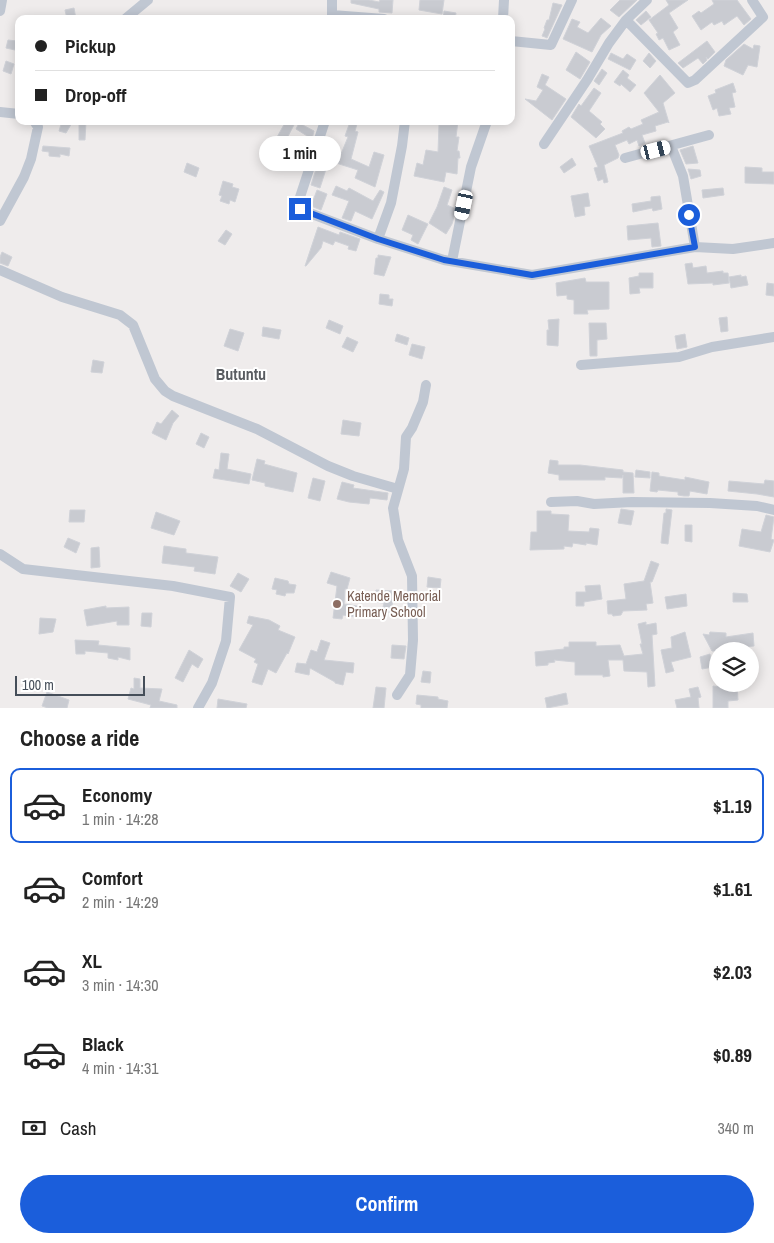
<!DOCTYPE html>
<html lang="en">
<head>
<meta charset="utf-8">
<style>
	:root { --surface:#fff; --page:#f2f2f2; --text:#222; --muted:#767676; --line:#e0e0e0; --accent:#1b5edb }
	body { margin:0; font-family:"Archivo Narrow",sans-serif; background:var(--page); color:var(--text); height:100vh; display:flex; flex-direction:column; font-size:19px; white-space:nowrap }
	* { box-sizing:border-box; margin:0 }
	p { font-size:16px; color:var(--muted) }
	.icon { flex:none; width:28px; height:28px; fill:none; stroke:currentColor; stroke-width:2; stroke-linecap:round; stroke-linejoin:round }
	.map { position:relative; height:708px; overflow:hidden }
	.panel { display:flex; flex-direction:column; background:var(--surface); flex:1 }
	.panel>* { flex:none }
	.guide { position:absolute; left:15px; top:15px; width:500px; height:110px; border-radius:10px; box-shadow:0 2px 12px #0003; display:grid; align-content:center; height:110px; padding:0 20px; background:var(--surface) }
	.controls { position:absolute; left:709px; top:642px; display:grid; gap:10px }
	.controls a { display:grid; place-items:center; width:50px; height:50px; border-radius:50%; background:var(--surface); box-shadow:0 2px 12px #0003; font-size:25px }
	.scale { position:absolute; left:15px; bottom:12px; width:130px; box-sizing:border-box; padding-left:5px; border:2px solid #454e59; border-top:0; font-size:14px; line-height:18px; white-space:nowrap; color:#454e59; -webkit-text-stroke:4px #fff; paint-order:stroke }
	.end { position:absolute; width:22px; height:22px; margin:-11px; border:6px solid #1b5edb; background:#fff; box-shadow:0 0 0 2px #fff }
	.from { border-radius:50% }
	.bubble { position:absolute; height:35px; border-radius:18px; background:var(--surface); box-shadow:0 2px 12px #0003; font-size:16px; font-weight:700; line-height:35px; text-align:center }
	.car { position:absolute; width:15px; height:30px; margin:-15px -8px; border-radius:6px; box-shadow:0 0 4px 1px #0007; background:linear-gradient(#fff 24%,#345 0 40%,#fff 0 76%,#345 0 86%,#fff 0) }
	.guide b { display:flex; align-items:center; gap:18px; height:48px; font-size:19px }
	.guide b+b { border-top:1px solid var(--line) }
	.guide i { width:12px; height:12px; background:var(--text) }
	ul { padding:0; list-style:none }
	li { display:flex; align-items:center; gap:15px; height:75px; margin:0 10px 8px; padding:0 10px; border:2px solid transparent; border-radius:10px }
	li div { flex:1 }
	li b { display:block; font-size:19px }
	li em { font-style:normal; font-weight:700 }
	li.current { border-color:var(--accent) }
	li>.icon { width:45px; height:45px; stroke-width:1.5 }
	h2 { padding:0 20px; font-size:22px; line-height:60px }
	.pay { display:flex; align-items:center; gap:12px; height:55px; padding:0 20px; font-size:19px }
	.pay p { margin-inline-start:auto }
	.button { display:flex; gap:10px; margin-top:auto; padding:10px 20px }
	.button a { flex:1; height:58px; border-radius:30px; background:var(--accent); color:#fff; font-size:20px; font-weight:700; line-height:58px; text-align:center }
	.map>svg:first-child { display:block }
	.building { fill:#c9cbd1; stroke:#d0d2d8 }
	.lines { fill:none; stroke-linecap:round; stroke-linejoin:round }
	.minor { stroke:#c0c7d2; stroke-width:10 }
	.route { stroke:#1b5edb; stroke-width:6 }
	.education-dot { fill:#8d6e63; stroke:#fff; stroke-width:2 }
	.labels { text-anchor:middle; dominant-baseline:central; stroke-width:4; stroke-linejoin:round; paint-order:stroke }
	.education-label { font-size:14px; fill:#785e54; stroke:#fff; text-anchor:start }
	.quarter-label { font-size:16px; font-weight:bold; fill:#595c61; stroke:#fff }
</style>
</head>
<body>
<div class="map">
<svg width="774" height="708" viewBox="0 0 774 708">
	<rect width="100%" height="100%" fill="#efecec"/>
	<path class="building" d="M 351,0 L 369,0 L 379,2 L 380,0 L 393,0 L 392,13 L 379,12 L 379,9 L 351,3 Z
		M 420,0 L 444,0 L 442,14 L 419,10 Z
		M 620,0 L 637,0 L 619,17 L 610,10 Z
		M 666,0 L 688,0 L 669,13 L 678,28 L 673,32 L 680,45 L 669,50 L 663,38 L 659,40 L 656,34 L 658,33 L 649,20 L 669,5 Z
		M 712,0 L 737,0 L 751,19 L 744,25 L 737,16 L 724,25 L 722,21 L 714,25 L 712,22 L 701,30 L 692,16 L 699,11 L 701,13 L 714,4 Z
		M 553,3 L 562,5 L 547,38 L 545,37 L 542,36 L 545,29 L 544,28 L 547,20 L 549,20 Z
		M 74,8 L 76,19 L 67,19 L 65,10 Z
		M 444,11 L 456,13 L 455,19 L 443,19 Z
		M 646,11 L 651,17 L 641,25 L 636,20 Z
		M 601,18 L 611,26 L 601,35 L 592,52 L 563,39 L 572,19 L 580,22 L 577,27 L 588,33 Z
		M 8,40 L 17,41 L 15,50 L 6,48 Z
		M 707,41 L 715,52 L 708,59 L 706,57 L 707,60 L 703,64 L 698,58 L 683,68 L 678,63 Z
		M 744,44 L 753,49 L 754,45 L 760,46 L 757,67 L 748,65 L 743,75 L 724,66 L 726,60 Z
		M 576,52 L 590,62 L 580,79 L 566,70 Z
		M 611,53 L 623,59 L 627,54 L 636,60 L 630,70 L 608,59 Z
		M 649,53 L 656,61 L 650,68 L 643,61 Z
		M 6,61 L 14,64 L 11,74 L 3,71 Z
		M 602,69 L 607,73 L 599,85 L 594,81 Z
		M 623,70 L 629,75 L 627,78 L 636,85 L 630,92 L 621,84 L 620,86 L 614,82 Z
		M 542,74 L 549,77 L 545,85 L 566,99 L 552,120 L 525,99 L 536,101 L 543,90 L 537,87 Z
		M 660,75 L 675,93 L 663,103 L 669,123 L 668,122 L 655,126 L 656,131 L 642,135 L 645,143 L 639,146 L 637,140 L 629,144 L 627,140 L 615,145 L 619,155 L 618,158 L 604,165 L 608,182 L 604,183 L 603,179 L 598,181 L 594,168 L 598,167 L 589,146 L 623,133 L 622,131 L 629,127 L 631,129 L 643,124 L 641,120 L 659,112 L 644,93 Z
		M 733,83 L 736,92 L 732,93 L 735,107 L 729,108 L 731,114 L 719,116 L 717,108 L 713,110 L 708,96 L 716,93 L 715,90 Z
		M 594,88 L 601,93 L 589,111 L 602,122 L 600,124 L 605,129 L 596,138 L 571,117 L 579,104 L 581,106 Z
		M 62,121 L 73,121 L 66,133 L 59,131 Z
		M 79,121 L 86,121 L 85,140 L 79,140 Z
		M 286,121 L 296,121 L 284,144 L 276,139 Z
		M 451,121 L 458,121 L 456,137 L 459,137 L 457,151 L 459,151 L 460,158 L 458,158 L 457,174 L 446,172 L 444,182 L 414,176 L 417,163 L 423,165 L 426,150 L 438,152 L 439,125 L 450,125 Z
		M 350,122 L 357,124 L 355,131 L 358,132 L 351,159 L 369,167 L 374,152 L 384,155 L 375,187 L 355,178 L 358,170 L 333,162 L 337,152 L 341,154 L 348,137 L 345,136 Z
		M 299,123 L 314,131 L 312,139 L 296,129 Z
		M 43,146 L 70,148 L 69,156 L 60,154 L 60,157 L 49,156 L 49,152 L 42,151 Z
		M 693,146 L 698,163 L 686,164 L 680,150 Z
		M 572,158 L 576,165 L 564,173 L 560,167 Z
		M 187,163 L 199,168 L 196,177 L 184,172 Z
		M 317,166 L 326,169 L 320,188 L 311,185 Z
		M 745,167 L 762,168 L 762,172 L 774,172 L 774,184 L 745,183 Z
		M 688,169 L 700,170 L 701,176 L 691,179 Z
		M 223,181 L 233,184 L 232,187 L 239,189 L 235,202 L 230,200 L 229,204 L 220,201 L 222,196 L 219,195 Z
		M 336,186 L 347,191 L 349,188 L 373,201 L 380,190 L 384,192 L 372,219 L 355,211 L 351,221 L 342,218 L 349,201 L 332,195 Z
		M 444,187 L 452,190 L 447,205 L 456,209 L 452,224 L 446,234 L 429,223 L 437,207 Z
		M 723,188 L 724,195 L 703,198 L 702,190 Z
		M 317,190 L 327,194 L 321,210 L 311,206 Z
		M 588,193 L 590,206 L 584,207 L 585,215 L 575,217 L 571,196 Z
		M 660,196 L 662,209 L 653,211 L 652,208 L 633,212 L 632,204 L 651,201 L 651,197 Z
		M 408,215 L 428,224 L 418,244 L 411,240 L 413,235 L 402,230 Z
		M 658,223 L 661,246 L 652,247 L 651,238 L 628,240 L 627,226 Z
		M 318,227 L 339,235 L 340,232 L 360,239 L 356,251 L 348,249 L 349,246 L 335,241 L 333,245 L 323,241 L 321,248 L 306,266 L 305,266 Z
		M 226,230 L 232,234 L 225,245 L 218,241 Z
		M 2,252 L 12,257 L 8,266 L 0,263 L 0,257 Z
		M 378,255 L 391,257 L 384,276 L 374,274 L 376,258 L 378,258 Z
		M 692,263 L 693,268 L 706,266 L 707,273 L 723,271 L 723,273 L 728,273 L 729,283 L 713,285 L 713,283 L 688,284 L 685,264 Z
		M 639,273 L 653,273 L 653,288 L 639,288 L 640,293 L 630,294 L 629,278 L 639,276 Z
		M 741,275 L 741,277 L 746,276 L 748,285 L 731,288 L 729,277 Z
		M 585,278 L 586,282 L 609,282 L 609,309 L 587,310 L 588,314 L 574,314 L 574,300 L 567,299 L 567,295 L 557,296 L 556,283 Z
		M 767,283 L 774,284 L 774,296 L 766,295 Z
		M 380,294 L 389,295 L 389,299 L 393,299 L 392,306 L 379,304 Z
		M 727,317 L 728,331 L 721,332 L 719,318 Z
		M 559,319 L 558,346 L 547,345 L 547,330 L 549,330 L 548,320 Z
		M 329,320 L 343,326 L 340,334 L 326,328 Z
		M 589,323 L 606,323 L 607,339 L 597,340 L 597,356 L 590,356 Z
		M 263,327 L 281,330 L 279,339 L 262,336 Z
		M 230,329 L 244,333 L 238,351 L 224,346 Z
		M 397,334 L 409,338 L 407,345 L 395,341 Z
		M 685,334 L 687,347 L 677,349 L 675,336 Z
		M 347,337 L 358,342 L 353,352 L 342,347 Z
		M 412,344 L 425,347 L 422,359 L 409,355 Z
		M 93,360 L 104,362 L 102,373 L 91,372 Z
		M 172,410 L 179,416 L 173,423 L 166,440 L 152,433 L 157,422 L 161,424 Z
		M 343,420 L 361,423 L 359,436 L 341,434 Z
		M 201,433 L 209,437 L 204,448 L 196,444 Z
		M 221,453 L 229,454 L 227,469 L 251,474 L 249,484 L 213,478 L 215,469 L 219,470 Z
		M 257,459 L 265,461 L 264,464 L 297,473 L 293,492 L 265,486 L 265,483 L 252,480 Z
		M 550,460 L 558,461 L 558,465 L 580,465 L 623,470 L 623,472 L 633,473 L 634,493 L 623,493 L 623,475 L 622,478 L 605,477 L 605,480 L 559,480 L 559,475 L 548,473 Z
		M 636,470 L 650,472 L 650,478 L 635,477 Z
		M 652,472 L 659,473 L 659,476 L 685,480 L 685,477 L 709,482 L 707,494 L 690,491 L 689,496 L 684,496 L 678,495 L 678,492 L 658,490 L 657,492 L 650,491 Z
		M 313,478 L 325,481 L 320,501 L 308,498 Z
		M 765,480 L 774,481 L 774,497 L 757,494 L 728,491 L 729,481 L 764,484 Z
		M 342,482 L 354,485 L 353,488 L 388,493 L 387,500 L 370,498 L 369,504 L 349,502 L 337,499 Z
		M 621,509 L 634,511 L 631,525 L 618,523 Z
		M 666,509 L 672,510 L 668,544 L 661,543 L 664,513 L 666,513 Z
		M 70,510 L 85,510 L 84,522 L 69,522 Z
		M 537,511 L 551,511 L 551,514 L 569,515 L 568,531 L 589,532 L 590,528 L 599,529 L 597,545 L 586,543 L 586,545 L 573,543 L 572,547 L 564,546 L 564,549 L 530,550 L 531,532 L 537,532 Z
		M 156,512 L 180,521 L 174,535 L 151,528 Z
		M 766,515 L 774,517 L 771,539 L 774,540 L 770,552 L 739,546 L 742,529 L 761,532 Z
		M 685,525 L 692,525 L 692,542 L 685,541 Z
		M 68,538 L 80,543 L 76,553 L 64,547 Z
		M 164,546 L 186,549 L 186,553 L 218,557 L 215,574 L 194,571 L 195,567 L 162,563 Z
		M 99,547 L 100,567 L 91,568 L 91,548 Z
		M 651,561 L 659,564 L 652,582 L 650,582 L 653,603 L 646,604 L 647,610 L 623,611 L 621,615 L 613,616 L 612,614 L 608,614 L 607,601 L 626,599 L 624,584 L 644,581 Z
		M 331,572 L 350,578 L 347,589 L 345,589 L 344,604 L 357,606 L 355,617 L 343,615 L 342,619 L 333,618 L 337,586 L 327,583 Z
		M 238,573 L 249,579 L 241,592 L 230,586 Z
		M 428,577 L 441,579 L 440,588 L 427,587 Z
		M 275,578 L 288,581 L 289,584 L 296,585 L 294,593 L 286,593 L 285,596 L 276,594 L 277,590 L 272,589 Z
		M 600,585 L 602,599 L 584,602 L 584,606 L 576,606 L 576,592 L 586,592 L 585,586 Z
		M 376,590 L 394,591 L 391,613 L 382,612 L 384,603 L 374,602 Z
		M 733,593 L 747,594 L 748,602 L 733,602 Z
		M 686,594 L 687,606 L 667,609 L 665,597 Z
		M 106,606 L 106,608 L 129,607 L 129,625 L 117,625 L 117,621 L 87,626 L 84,610 Z
		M 142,613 L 152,613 L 151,627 L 141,626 Z
		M 249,616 L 269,620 L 280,626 L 278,630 L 295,637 L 288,654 L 287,653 L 276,673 L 268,669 L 262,685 L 252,682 L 258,664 L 254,662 L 256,659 L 239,650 L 253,625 L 247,623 Z
		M 40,618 L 56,619 L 53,632 L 39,634 Z
		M 646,622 L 646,625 L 656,623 L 657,634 L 652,635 L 655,686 L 648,687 L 647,672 L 624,671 L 623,660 L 608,660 L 610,676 L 603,677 L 603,675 L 575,675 L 575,662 L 554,660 L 555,662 L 548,663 L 548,665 L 536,666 L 535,652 L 564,649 L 564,647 L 569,647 L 569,642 L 596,642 L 596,646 L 620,645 L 624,656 L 643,654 L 640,644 L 642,644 L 638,624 Z
		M 685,632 L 691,657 L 671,662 L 674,671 L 666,673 L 661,650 L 672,648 L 671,637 Z
		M 710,632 L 726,633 L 726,637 L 753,633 L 754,646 L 743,647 L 743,651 L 712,651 L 703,634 L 709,635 Z
		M 75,640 L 99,641 L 98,645 L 130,648 L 130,660 L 118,657 L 118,660 L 108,658 L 108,653 L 85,651 L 85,654 L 76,654 Z
		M 321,640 L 330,643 L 324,660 L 354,663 L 353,673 L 346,672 L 343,685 L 335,683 L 335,682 L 310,668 L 309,675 L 295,672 L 297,663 L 306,664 L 311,650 L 317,652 Z
		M 392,645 L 406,646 L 404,659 L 391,658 Z
		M 189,650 L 203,659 L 198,668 L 192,664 L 183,682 L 175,678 Z
		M 710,654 L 713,667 L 702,669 L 700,657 Z
		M 423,671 L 431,672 L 430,683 L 421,682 Z
		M 134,678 L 140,679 L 140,688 L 162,689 L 159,701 L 177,705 L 177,708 L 150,708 L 151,705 L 128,699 L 131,688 L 134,689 Z
		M 729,684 L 737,684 L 738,700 L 728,701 L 728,708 L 713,708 L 713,686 L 730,688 Z
		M 376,687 L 386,688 L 384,708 L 373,708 Z
		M 698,687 L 701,697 L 698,698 L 699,708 L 677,708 L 675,700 L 691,697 L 689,689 Z
		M 47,692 L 69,700 L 67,708 L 48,708 L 42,706 Z
		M 566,693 L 568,704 L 547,708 L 545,698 Z
		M 417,695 L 438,697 L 438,699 L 448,701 L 447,708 L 421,708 L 421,705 L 416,704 Z
		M 218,699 L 247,704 L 246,708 L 217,708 Z"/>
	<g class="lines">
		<path class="minor" d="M 332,0 L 332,19
			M 0,11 L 2,0
			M 332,15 L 384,19
			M 125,19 L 148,0
			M 503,19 L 504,0
			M 626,20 L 688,83 L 695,80 L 763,17 L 752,0
			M 511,41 L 551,45 L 572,0
			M 0,112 L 19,114
			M 325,121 L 300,197 L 299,209 L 378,239 L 444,260 L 532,275 L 695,247 L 733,249 L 774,243
			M 544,144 L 587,80 L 609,43 L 626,20 L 647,0
			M 671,146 L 683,176 L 695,247
			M 625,158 L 709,135
			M 0,221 L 24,177 L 31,159 L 38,127 L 34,121
			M 378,239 L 391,203 L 402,146 L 405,121
			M 452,261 L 471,167 L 487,121
			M 0,270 L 62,297 L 120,315 L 133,325 L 155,379 L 165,391 L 173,396 L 257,429 L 328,466 L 353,476 L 398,489
			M 581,365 L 679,357 L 712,347 L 774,337
			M 551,502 L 577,501 L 594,504 L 632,502 L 710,503 L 757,506 L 774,510
			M 0,554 L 23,569 L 173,586 L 230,597 L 226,641 L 212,683 L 198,708
			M 397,695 L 410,675 L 413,640 L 412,576 L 398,540 L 393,508 L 404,469 L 406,437 L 412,428 L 423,402 L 426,385"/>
	</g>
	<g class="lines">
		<path class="route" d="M 300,209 L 378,239 L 444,260 L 532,275 L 695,247 L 689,215"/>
	</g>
	<circle class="education-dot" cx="337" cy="604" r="5"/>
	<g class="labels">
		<g class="education-label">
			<text x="347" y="596">Katende Memorial<tspan x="347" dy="16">Primary School</tspan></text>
		</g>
		<g class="quarter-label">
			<text x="241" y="374">Butuntu</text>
		</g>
	</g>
</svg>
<div class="controls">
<a><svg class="icon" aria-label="layers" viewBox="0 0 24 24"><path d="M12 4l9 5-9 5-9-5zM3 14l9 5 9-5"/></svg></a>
</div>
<div class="scale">100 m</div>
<i class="end from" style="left:689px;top:215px"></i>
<i class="end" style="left:300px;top:209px"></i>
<div class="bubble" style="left:259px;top:136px;width:82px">1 min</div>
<i class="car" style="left:656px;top:150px;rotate:76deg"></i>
<i class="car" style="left:464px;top:205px;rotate:192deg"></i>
<div class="guide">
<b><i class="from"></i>Pickup</b>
<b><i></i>Drop-off</b>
</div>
</div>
<section class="panel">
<h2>Choose a ride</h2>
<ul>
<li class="current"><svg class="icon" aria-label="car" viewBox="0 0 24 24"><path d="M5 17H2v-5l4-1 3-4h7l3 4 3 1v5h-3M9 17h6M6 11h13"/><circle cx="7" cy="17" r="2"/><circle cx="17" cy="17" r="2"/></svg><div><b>Economy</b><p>1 min · 14:28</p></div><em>$1.19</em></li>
<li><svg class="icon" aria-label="car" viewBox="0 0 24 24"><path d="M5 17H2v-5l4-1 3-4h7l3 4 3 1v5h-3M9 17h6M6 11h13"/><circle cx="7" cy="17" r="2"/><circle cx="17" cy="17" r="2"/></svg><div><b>Comfort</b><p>2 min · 14:29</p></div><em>$1.61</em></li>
<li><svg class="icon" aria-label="car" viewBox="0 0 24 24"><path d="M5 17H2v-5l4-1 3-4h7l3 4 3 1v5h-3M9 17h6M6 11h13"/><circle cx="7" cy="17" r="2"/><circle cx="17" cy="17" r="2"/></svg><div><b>XL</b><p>3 min · 14:30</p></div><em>$2.03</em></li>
<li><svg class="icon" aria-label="car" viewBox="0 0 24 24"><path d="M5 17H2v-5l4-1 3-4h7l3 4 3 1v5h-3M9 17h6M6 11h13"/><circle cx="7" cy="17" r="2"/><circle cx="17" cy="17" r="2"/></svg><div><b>Black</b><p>4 min · 14:31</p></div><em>$0.89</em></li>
</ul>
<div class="pay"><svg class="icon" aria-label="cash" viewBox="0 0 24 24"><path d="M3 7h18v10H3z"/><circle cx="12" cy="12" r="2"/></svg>Cash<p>340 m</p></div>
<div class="button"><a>Confirm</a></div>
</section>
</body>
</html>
